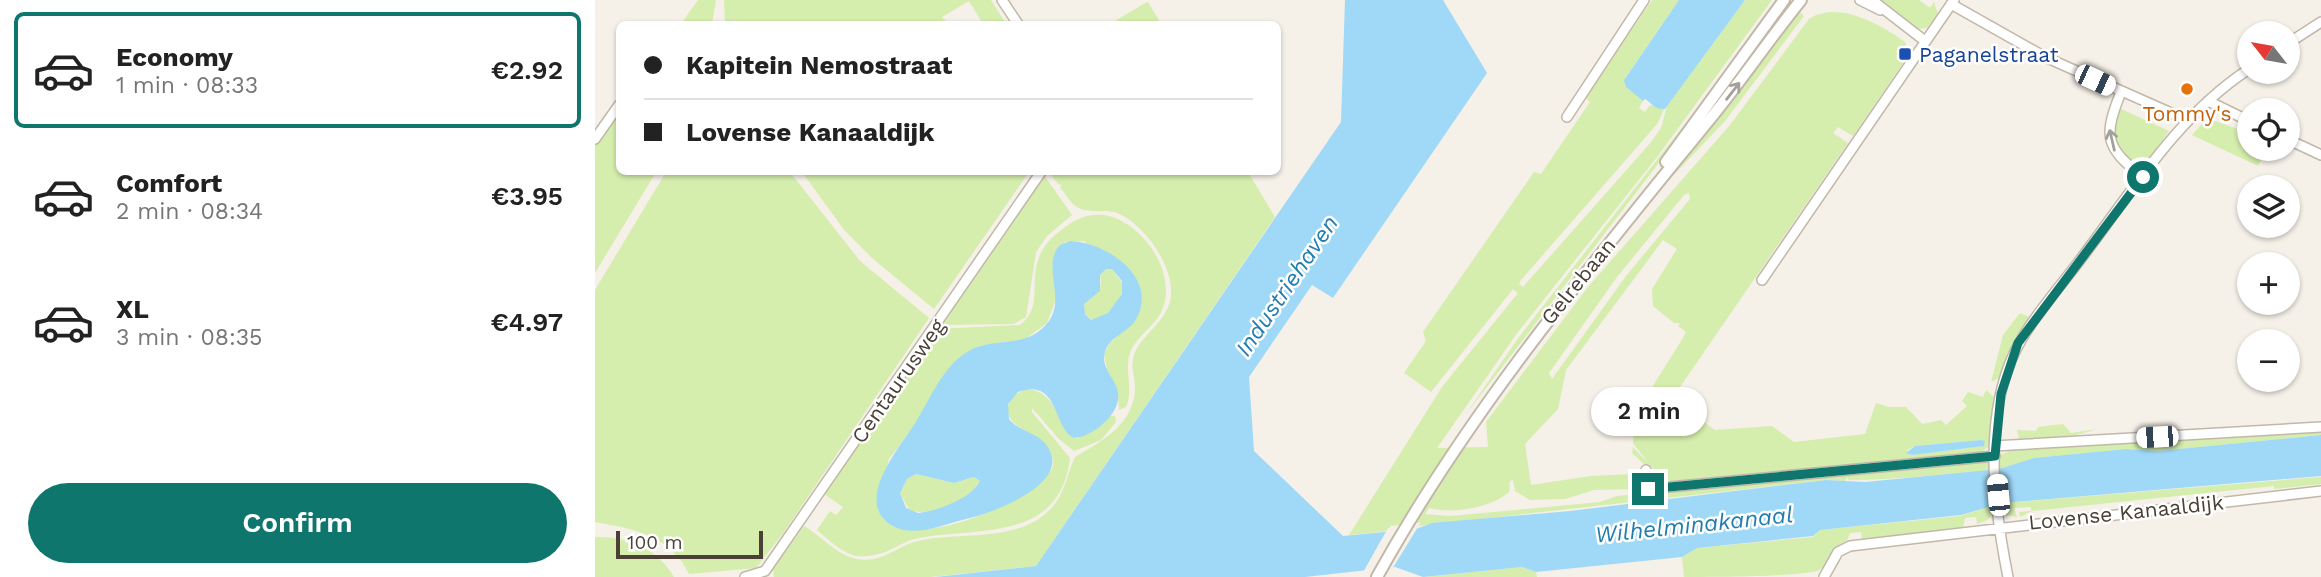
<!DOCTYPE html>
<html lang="en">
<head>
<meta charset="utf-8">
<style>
	:root { --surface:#fff; --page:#f6f6f6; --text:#222; --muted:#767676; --line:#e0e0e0; --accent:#0f766e }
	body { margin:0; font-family:"Work Sans",sans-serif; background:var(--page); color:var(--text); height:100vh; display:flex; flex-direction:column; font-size:26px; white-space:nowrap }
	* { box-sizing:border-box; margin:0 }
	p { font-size:23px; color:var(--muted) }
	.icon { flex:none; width:38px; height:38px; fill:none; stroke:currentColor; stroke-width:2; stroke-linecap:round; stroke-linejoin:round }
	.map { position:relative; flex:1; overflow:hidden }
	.sheet { display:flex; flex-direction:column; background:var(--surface); width:595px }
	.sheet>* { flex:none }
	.guide { position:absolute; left:21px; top:21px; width:665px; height:154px; border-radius:10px; box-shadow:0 2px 5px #0004; display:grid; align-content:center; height:154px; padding:0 28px; background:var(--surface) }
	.needle { width:46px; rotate:301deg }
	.fabs { position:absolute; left:1642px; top:21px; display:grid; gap:14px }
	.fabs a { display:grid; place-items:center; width:63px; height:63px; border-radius:50%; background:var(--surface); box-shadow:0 2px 5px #0004; font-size:35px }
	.scale { position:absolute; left:21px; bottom:18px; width:147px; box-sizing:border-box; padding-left:7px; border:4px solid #4a4036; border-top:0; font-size:19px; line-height:24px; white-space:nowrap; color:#4a4036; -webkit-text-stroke:5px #fff; paint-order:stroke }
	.end { position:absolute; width:32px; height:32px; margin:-16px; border:9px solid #0f766e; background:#fff; box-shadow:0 0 0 4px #fff }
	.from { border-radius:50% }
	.bubble { position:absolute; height:49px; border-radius:24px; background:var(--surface); box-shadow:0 2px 5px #0004; font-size:23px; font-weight:600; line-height:49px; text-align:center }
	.car { position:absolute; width:21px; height:42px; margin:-21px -10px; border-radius:9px; box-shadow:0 0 5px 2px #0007; background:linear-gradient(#fff 24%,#345 0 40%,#fff 0 76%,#345 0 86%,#fff 0) }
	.guide b { display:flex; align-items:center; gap:24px; height:66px; font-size:26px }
	.guide b+b { border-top:2px solid var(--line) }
	.guide i { width:18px; height:18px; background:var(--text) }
	ul { padding:12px 0 0; list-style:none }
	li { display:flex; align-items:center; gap:21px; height:116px; margin:0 14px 10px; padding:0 14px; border:4px solid transparent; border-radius:10px }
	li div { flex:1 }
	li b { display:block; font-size:26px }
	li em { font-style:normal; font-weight:600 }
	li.current { border-color:var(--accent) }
	li>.icon { width:63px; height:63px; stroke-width:1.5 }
	.action { display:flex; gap:14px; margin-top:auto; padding:14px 28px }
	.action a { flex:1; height:80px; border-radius:42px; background:var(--accent); color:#fff; font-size:28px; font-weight:600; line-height:80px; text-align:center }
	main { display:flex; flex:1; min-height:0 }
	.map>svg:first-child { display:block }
	.green { fill:#d5edad; fill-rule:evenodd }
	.water { fill:#9fd9f7; fill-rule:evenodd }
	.pier { fill:#f5f0e8 }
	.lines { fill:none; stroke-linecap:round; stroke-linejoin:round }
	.minor-casing { stroke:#c2b8a9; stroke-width:12 }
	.tertiary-casing { stroke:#c2b8a9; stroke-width:14 }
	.minor { stroke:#fff; stroke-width:9 }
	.tertiary { stroke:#fff; stroke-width:10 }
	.oneway { stroke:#a4a09a }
	.route { stroke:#0f766e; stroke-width:9 }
	.transit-dot { fill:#1a4fb4; stroke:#fff; stroke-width:2.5 }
	.food-dot { fill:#e8710a; stroke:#fff; stroke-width:2.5 }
	.labels { text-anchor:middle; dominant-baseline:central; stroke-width:5; stroke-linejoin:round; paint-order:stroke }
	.transit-label { font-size:21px; fill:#164399; stroke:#fff; text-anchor:start }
	.food-label { font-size:21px; fill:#c56008; stroke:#fff }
	.street-label { font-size:21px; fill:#4a4036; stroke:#fff }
	.water-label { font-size:23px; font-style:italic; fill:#227daf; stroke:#fff }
</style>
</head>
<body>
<main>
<section class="sheet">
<ul>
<li class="current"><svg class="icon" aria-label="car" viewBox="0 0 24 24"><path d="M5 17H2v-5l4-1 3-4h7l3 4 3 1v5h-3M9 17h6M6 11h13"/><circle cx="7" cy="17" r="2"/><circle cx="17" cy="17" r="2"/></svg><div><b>Economy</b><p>1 min · 08:33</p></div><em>€2.92</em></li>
<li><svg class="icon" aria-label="car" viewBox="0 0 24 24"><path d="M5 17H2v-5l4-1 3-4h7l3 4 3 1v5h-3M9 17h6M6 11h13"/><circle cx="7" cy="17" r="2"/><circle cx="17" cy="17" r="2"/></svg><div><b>Comfort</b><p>2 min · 08:34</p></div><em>€3.95</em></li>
<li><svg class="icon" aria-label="car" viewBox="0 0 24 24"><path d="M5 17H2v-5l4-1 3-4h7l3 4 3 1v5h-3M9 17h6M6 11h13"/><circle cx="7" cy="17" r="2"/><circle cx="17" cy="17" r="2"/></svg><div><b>XL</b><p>3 min · 08:35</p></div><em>€4.97</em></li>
</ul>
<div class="action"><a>Confirm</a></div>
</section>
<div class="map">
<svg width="1726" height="577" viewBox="0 0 1726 577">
	<rect width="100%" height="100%" fill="#f5f0e8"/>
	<path class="green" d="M 103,0 L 121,0 L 117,24 L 86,24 Z
		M 396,0 L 411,24 L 388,24 L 374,1 L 347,17 L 354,24 L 130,24 L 129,0 Z
		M 1057,0 L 1084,0 L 1030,78 L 1031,87 L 1048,101 L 1044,108 L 1050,112 L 1055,105 L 1069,109 L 1063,123 L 926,280 L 924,284 L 928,287 L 1057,141 L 1066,128 L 1072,106 L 1150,0 L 1177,0 L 1062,157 L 923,332 L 842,448 L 893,447 L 891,422 L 993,287 L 1135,125 L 1214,19 C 1242,0 1285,24 1310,42 L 1312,47 L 1306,61 L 1308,63 L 1258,136 L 1243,127 L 1238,133 L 1253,143 L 1076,400 L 1120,430 L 1177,426 L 1199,442 L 1270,434 L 1281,403 L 1294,407 L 1311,407 L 1327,424 L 1346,420 L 1351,425 L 1372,406 L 1367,401 L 1373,392 L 1388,397 L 1391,390 L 1400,398 L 1393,447 L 1384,454 L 1083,485 L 1066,476 L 1054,464 L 1050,465 L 1037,453 L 1038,447 L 1054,464 L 1038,443 C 1039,405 1073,366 1091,332 L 1083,326 L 1085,323 L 1079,323 L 1058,306 L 1057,289 L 1082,249 L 1068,240 L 971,370 L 963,409 L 930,444 L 936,485 L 996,476 L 1039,474 L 1041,489 L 999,490 L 970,499 L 935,500 L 920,491 L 918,480 L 915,481 L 914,492 C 896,508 858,514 834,508 L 830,514 L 856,516 L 1005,502 L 1022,496 L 1385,461 L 1395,461 L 1397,470 C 1348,474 1301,480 1253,480 L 1252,477 L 1250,481 L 1231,480 L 823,526 L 820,523 L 795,526 L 795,531 L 754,535 L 847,387 L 923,293 L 918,289 L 836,392 L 809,373 L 831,341 L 828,332 L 939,172 L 946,174 L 995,102 L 990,97 ZM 1094,193 L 1095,199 L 1031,276 L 957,379 L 954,373 L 1022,277 L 1089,195 ZM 1386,440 L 1390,442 L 1388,446 L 1315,455 L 1312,450 L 1320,446 Z
		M 1285,0 L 1324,0 L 1335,8 L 1339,2 L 1343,14 L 1332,28 L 1322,29 Z
		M 553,2 L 566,24 L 515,24 L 552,2 Z
		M 1202,9 L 1209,16 L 1130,121 L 1056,199 L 1003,265 L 1000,264 L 1132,102 Z
		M 1111,97 L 1113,99 L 871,414 L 924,337 Z
		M 1524,108 L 1574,131 L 1546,170 C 1520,150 1515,141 1524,108 Z
		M 24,110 L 24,172 L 61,172 L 0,273 L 0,144 Z
		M 1620,121 L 1654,133 L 1654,149 L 1672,149 L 1663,166 L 1597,135 L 1607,124 Z
		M 71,172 L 195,172 L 265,261 L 334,318 L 189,532 L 161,568 L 94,574 C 75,535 39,529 0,522 L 0,290 Z
		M 207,172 L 434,172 L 339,309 L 277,258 L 250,231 Z
		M 454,172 L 653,172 L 680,217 L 441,566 L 335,577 L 179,577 L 178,569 L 209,526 C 225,535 240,553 258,558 C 285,566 301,546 323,541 C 368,531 432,545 462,501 C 471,487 473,472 480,457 C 507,441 540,424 540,387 C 540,376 535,366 539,355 C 546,335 568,325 575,302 C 583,271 549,221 519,212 C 507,209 493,214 482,207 C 475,203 470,193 465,187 L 467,185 L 463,184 Z
		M 449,175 L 477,215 L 452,236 L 441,252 L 431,317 L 418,324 L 347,325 Z
		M 509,215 C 547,221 583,273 567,310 C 560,327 541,336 535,353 C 529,371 539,389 531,407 L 524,410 L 523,392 L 512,369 L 509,355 L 514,344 L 541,318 L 545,287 L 489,241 L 470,242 L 458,258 L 461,299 L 452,323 L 430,339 L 384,346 L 364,358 L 350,373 L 318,428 L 294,459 L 283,498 L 293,522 C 329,547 435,503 458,467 C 464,432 395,432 417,397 L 430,389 C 464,391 460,424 481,439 L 509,423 L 514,416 L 520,416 L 521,422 L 506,440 L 479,451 L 464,439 L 437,408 L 437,412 L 475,458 C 465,542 385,527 324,538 C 302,542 292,558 263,556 C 249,555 233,539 222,530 L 235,511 L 241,515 L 248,507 L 229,494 L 342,329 L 425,325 C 457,301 418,263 469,228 C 483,218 492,214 509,215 Z
		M 511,269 L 517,269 L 528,284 L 526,297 L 513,313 L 497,320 L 490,314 L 489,304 C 498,292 509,294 505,275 Z
		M 1425,313 L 1434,317 L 1415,349 L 1404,378 L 1396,382 L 1408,335 Z
		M 1468,424 L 1476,433 L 1502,429 L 1478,436 L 1424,439 L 1422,430 L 1441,431 L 1443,427 Z
		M 1726,428 L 1726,435 L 1563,451 L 1531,449 L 1440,458 L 1404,469 L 1403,456 L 1417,450 Z
		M 321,474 L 359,483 L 379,477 L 385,481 C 376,500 333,518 314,510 L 305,493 L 312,479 Z
		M 1726,477 L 1726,484 L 1679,489 L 1679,486 L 1437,511 L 1425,517 L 1424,512 L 1436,511 L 1436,507 L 1419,508 L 1422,517 L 1411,515 L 1407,507 L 1409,503 Z
		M 1400,505 C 1398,518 1394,520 1382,524 L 1381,517 L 1370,518 L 1368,528 L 1267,539 L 1266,532 L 1255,533 L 1252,541 C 1236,546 1236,565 1222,571 C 1195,577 1121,577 1089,577 L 1087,557 L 1102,548 L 1218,537 L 1225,530 L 1365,516 Z
		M 0,537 C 33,536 63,549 79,577 L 0,577 Z
		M 927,567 L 941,572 L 942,577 L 829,577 Z"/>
	<path class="water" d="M 750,0 L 848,0 L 892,73 L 738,298 L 717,285 L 654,377 L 659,451 L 748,536 L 821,529 L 837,523 L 975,511 L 1231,480 L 1270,482 L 1404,469 L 1439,458 L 1531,449 L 1563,451 L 1726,435 L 1726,476 L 1408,503 L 1366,515 L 1225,530 L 1218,536 L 1102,548 L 1087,557 L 941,572 L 927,567 L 828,577 L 800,567 L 710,577 L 340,577 L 441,566 L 746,122 Z
		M 1084,0 L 1150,0 L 1070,109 C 1058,109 1058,104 1050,99 L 1048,101 L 1031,87 L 1029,80 Z
		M 475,241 C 512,242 566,279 540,321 C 532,333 514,337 510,352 C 505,367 520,378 523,392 C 527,413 498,437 479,438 C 457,428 465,377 423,392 L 413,404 L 414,419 C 424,432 443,432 452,446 C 479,483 398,513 371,519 C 350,524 319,538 298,526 C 255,502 308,444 322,420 C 336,397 348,367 372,352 C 398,335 432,351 454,321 C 471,297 446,266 465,245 ZM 511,269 L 517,269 L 527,281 L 527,294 L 513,313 L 496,320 L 490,314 L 489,304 L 505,291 L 505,275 ZM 321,474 L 359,483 L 379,477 L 385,481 C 376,499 342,511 323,513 L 311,508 L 305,493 L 312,479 Z
		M 1386,440 L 1390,441 L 1389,446 L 1317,455 L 1311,453 L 1320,446 Z"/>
	<path class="pier" d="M 826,522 L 796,571 L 767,574 L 793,528 Z"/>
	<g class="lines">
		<defs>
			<path id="minor" d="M 407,0 L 423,24
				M 1265,0 L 1285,10
				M 1277,0 L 1330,41
				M 1356,4 L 1450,57 L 1592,120
				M 1692,44 L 1726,22
				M 1526,92 C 1508,137 1510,147 1548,177
				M 1613,101 L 1654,121
				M 972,117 L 1049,0
				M 0,139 L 24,105
				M 1692,139 L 1726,155
				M 1167,280 L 1359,0
				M 1399,446 L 1726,427
				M 1051,470 L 1053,489 L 1400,456
				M 150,577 L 170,571 L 446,172
				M 1229,577 L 1243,552 L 1255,546 L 1726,491
				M 1413,577 C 1400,512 1390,435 1412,371 C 1426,329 1459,295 1485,260 C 1536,193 1582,116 1654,69"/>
			<path id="tertiary" d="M 1071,162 L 1189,0
				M 782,577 C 875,409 998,263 1119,114 C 1149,77 1176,37 1206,0"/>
		</defs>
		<use href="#minor" class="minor-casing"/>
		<use href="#tertiary" class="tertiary-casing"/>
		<use href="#minor" class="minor"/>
		<use href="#tertiary" class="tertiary"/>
	</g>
	<defs><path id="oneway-shaft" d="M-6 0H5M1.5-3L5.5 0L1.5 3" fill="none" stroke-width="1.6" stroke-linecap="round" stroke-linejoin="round" transform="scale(1.75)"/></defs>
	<g class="oneway">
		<use href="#oneway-shaft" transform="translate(1138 91) rotate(-52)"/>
		<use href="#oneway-shaft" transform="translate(1517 140) rotate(-103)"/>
	</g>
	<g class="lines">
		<path class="route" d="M 1053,489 L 1400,456 L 1406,394 L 1423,343 L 1548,177"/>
	</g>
	<rect class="transit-dot" x="1303" y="47" width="14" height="14" rx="3.5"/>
	<circle class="food-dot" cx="1592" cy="89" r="7"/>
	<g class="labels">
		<g class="transit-label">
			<text x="1324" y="54">Paganelstraat</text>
		</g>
		<g class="food-label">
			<text x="1592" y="113">Tommy's</text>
		</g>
		<g class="street-label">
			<text transform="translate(983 281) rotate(-51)">Gelrebaan</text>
			<text transform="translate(303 381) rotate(-55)">Centaurusweg</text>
			<text transform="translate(1531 512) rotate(-6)">Lovense Kanaaldijk</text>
		</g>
		<g class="water-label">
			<text transform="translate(692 286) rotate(-56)">Industriehaven</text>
			<text transform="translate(1099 525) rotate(-6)">Wilhelminakanaal</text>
		</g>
	</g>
</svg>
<div class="fabs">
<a><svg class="needle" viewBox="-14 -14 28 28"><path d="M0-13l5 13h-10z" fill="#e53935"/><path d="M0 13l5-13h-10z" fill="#767676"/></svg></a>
<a><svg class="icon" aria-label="locate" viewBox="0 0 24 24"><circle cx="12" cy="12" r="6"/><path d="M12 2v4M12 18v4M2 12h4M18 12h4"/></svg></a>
<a><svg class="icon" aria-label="layers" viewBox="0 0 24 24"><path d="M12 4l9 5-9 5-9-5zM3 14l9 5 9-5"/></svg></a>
<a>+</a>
<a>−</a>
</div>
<div class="scale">100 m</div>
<i class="end from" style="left:1548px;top:177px"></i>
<i class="end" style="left:1053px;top:489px"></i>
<div class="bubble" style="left:996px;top:387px;width:116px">2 min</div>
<i class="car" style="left:1500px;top:80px;rotate:115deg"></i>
<i class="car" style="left:1562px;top:437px;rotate:267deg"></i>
<i class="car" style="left:1403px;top:495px;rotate:355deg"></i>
<div class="guide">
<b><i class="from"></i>Kapitein Nemostraat</b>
<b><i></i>Lovense Kanaaldijk</b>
</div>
</div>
</main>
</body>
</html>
